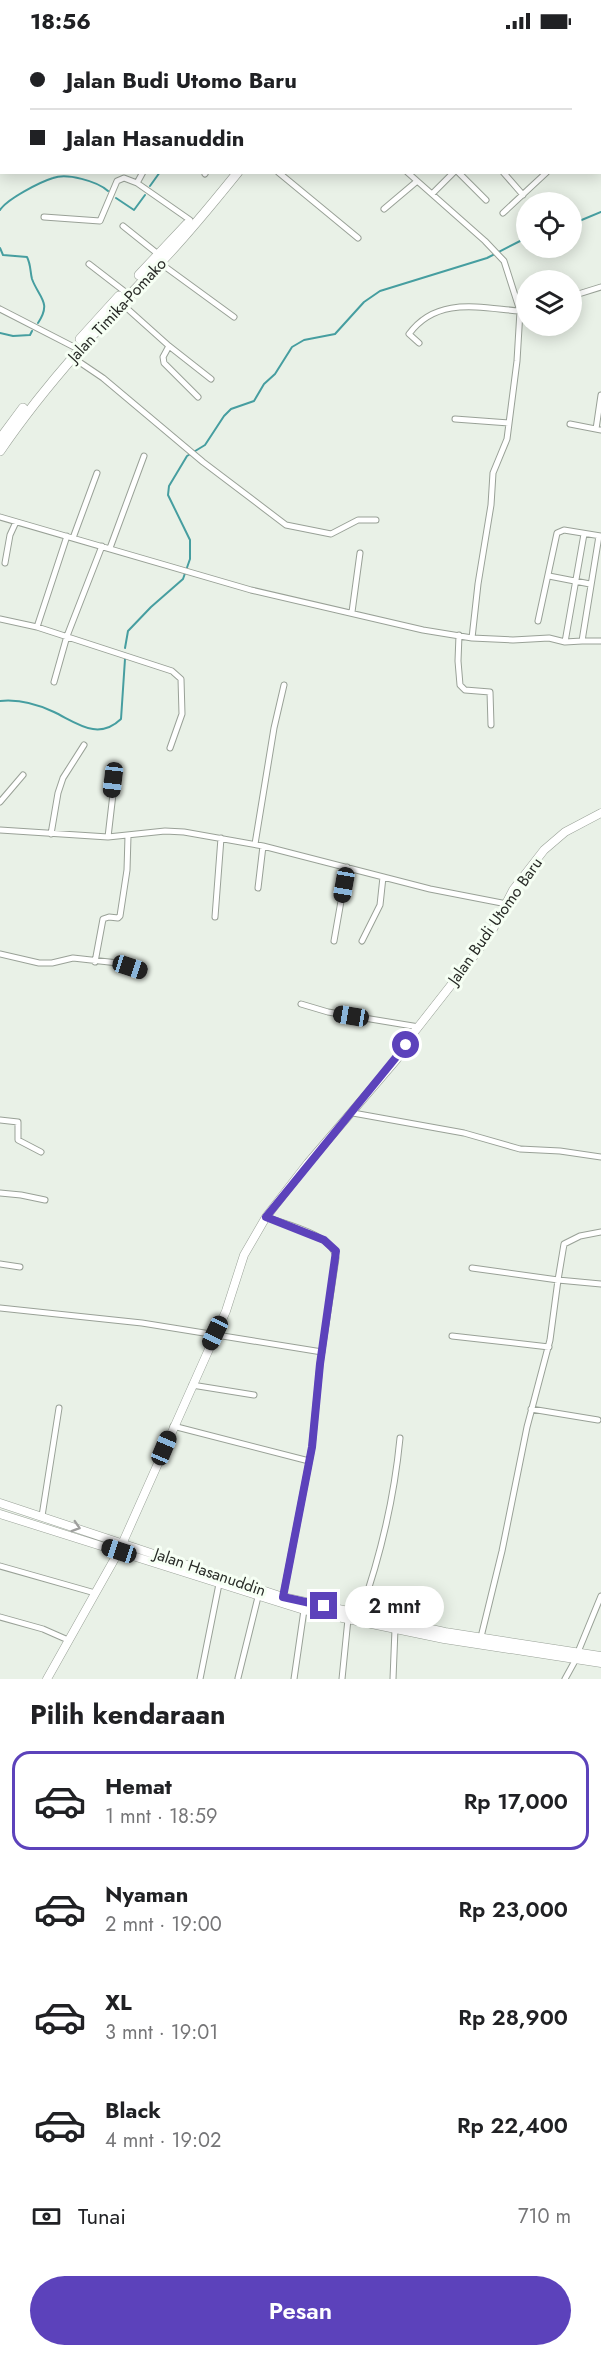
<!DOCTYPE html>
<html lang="id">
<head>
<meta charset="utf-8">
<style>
	:root { --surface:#fff; --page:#f6f6f6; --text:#202124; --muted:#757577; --line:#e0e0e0; --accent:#5c42bb }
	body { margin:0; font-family:Jost,sans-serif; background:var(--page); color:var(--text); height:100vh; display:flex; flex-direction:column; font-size:22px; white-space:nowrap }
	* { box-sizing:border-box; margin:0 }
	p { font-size:20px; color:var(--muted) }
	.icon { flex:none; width:33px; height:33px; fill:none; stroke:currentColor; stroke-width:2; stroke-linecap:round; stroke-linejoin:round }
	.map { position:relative; height:1637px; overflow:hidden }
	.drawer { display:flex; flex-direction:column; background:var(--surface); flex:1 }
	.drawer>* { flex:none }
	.top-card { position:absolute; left:0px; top:0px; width:602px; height:132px; box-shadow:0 3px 15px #0003; display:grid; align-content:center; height:132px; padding:0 30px; background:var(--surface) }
	.tools { position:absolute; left:516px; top:150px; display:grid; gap:12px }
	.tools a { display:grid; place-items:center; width:66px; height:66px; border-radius:50%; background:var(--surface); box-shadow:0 3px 15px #0003; font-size:30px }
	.end { position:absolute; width:27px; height:27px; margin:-14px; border:8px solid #5c42bb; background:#fff; box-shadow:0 0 0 3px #fff }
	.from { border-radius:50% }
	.bubble { position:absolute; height:42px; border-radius:21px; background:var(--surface); box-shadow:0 3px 15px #0003; font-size:20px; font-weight:600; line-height:42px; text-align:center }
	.car { position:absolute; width:18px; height:36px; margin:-18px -9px; border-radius:8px; box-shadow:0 0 4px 2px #0007; background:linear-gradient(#222 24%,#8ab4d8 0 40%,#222 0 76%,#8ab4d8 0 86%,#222 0) }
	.top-card b { display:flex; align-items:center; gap:21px; height:57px; font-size:22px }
	.top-card b+b { border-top:2px solid var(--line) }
	.top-card i { width:15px; height:15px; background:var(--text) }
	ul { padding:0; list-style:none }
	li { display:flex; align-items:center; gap:18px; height:99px; margin:0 12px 9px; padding:0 18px; border:3px solid transparent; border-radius:18px }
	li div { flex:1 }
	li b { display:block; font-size:22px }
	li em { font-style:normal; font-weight:600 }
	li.selected { border-color:var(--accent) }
	li>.icon { width:54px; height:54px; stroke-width:1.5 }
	h2 { padding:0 30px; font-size:27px; line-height:72px }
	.pay { display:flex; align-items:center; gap:15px; height:66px; padding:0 30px; font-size:22px }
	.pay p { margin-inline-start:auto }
	.cta { display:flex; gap:12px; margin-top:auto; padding:12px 30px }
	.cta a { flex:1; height:69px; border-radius:36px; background:var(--accent); color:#fff; font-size:24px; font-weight:600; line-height:69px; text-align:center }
	.status { display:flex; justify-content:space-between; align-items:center; height:42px; padding:0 30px; background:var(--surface); direction:ltr }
	.status svg { height:16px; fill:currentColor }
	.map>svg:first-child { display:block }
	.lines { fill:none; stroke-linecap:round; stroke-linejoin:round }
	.stream { stroke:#469ea0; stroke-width:2 }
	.street-casing { stroke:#99a197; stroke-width:7 }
	.secondary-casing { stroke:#99a197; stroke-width:9 }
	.highway-casing { stroke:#99a197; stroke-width:10 }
	.street { stroke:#fff; stroke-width:5 }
	.secondary { stroke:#fff; stroke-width:8 }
	.highway { stroke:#fff; stroke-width:9 }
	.oneway { stroke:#9e9f9d }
	.route { stroke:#5c42bb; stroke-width:8 }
	.labels { text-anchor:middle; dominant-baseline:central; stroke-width:6; stroke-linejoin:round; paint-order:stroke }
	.street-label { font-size:16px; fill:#272a26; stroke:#f6fff4 }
</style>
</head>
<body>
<div class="status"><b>18:56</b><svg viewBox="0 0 49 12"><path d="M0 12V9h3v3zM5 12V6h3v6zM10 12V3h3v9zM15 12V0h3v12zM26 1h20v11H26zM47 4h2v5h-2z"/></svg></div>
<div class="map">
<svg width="601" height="1637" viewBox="0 0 601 1637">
	<rect width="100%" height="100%" fill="#e9f1e7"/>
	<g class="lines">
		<path class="stream" d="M 109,0 L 111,2
			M 150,144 L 160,130
			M 116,156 L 134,168 L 145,153
			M 0,168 C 7,157 40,140 53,136 C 67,131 97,139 108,149
			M 572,182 L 601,170
			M 0,206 L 3,213 L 27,215 C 31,223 30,229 32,237 C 39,256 52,260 38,281
			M 0,291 L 13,294 L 30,293 L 32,289
			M 125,606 L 128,589 L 151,565 L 183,537 L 190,517 L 190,498 L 168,453 L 169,444 L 187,414 L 205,403 L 224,374 L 231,367 L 254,359 L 264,342 L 275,332 L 292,305 L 304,298 L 335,292 L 364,260 L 380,249 L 487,216 L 526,196
			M 0,659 C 19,657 37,662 54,670 C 77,681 98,699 121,677 L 125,617"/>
		<defs>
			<path id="street" d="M 287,0 L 289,2
				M 564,0 L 565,2
				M 31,2 L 32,0
				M 198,2 L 199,0
				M 600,35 L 601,36
				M 600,77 L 601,76
				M 0,94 L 2,91
				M 278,130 L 358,196
				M 407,130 L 485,199 L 504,219 L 520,269 L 517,319 L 507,397 L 493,431 L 491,463 L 478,542 L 472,596
				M 458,130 L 486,158
				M 503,130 L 523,153
				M 205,132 L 206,130
				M 137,141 L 143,130
				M 432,152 L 454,130
				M 384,167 L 416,140
				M 503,171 L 547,130
				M 44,175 L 100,179 L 117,139 L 124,136 L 137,141 L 190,178
				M 123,184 L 158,212
				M 160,221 L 234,275
				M 89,222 L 124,249
				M 572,254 L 601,245
				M 121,261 L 169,304 L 211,337
				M 0,267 L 74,305
				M 419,301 L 409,292 C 437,254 480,266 520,269 L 526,267
				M 169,304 L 163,315 L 164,321 L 198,355
				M 72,315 L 103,336 L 203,420 L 286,483 L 331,492 L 358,478 L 376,478
				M 455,377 L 509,381
				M 570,382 L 601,388
				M 596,387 L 601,353
				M 0,475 L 251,548 L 423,588 L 472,596 L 513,598 L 549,596 L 565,600 L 582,599 L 599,494
				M 73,496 L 97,431
				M 110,506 L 144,414
				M 5,521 L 10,493 L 16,480
				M 549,534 L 590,542
				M 352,570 L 360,511
				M 0,577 L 37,585 L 172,629 L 181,637 L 182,672 L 170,706
				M 538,579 L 557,491 L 564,488 L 601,494
				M 37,585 L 67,494
				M 459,593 L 458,619 L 460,643 L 465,648 L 490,650 L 491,683
				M 582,599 L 601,599
				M 565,600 L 584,492
				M 54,640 L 67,594 L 102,504
				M 0,760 L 23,733
				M 0,788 L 108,795 L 165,789 L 184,790 L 263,804 L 430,847 L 507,862
				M 51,792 L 58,751 L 63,736 L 84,703
				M 108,795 L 116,726
				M 255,802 L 274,686 L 284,643
				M 258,846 L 263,804
				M 215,875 L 221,796
				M 334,899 L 347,825
				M 362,899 L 380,863 L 383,835
				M 0,912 L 39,921 L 52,921 L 73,916 L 118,921 L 143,930
				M 95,920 L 103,877 L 109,875 L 118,876 L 120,874 L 127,828 L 128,794
				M 301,962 L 328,970 L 419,985
				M 353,1071 L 464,1091 L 520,1107 L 560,1109 L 601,1115
				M 0,1078 L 18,1080 L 18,1098 L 41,1110
				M 0,1151 L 21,1153 L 45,1158
				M 266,1175 C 285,1182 334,1193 336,1216 L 320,1322 L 312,1405 L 283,1555
				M 601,1190 L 580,1194 L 564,1202 L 558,1238 L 601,1242
				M 0,1222 L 20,1225
				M 472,1226 L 558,1238 L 550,1298 L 527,1385 L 502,1509 L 480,1599
				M 0,1266 L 142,1281 L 322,1310
				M 452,1294 L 549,1305
				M 192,1343 L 254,1353
				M 531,1367 L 598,1378
				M 173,1384 L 309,1419
				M 42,1474 L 59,1366
				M 0,1524 L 95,1551
				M 360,1572 C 381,1513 394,1458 400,1396
				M 0,1575 L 43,1587 L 68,1598
				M 578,1610 L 601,1554
				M 238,1636 L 258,1555
				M 200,1637 L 219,1542
				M 294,1637 L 304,1568
				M 342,1637 L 348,1577
				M 393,1637 L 395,1587
				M 565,1637 L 576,1617"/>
			<path id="secondary" d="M 0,1461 L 283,1555 L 445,1590 L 601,1614
				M 0,1472 L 304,1568 L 444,1597 L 601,1621
				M 47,1637 L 119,1509 L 226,1269 L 244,1213 L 266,1175 L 308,1121 L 397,1017 L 415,989 L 477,910 L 493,887 L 513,848 L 544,808 L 565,790 L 601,771"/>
			<path id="highway" d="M 352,2 L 354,0
				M 360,2 L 361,0
				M 139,233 L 187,182
				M 80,297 L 119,254
				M 0,397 L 23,366
				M 0,409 C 47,340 103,281 160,221 C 188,192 213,161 238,130"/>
		</defs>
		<use href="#street" class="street-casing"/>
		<use href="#secondary" class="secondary-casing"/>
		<use href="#highway" class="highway-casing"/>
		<use href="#street" class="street"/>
		<use href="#secondary" class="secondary"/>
		<use href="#highway" class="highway"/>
	</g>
	<defs><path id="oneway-chevron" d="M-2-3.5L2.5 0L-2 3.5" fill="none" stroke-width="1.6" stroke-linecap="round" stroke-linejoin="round" transform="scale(1.5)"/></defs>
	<use class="oneway" href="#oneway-chevron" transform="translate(76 1485) rotate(18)"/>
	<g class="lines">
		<path class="route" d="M 324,1564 L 283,1555 L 312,1405 L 320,1322 L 336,1209 L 324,1198 L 266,1175 L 406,1003"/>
	</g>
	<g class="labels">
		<g class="street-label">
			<text transform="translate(117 268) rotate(-47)">Jalan Timika-Pomako</text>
			<text transform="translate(495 879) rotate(-55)">Jalan Budi Utomo Baru</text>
			<text transform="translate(210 1530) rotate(19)">Jalan Hasanuddin</text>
		</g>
	</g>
</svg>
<div class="tools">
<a><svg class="icon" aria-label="locate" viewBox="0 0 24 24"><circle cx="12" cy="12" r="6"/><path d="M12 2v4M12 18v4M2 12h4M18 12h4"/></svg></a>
<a><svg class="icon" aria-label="layers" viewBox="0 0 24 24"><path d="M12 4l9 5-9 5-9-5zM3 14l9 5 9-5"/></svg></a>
</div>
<i class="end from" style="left:406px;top:1003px"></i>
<i class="end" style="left:324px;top:1564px"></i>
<div class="bubble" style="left:345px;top:1544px;width:99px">2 mnt</div>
<i class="car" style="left:113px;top:738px;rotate:187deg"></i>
<i class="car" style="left:344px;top:843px;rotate:190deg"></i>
<i class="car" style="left:130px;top:925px;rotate:108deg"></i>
<i class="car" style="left:351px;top:974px;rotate:279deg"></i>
<i class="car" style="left:215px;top:1291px;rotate:205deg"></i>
<i class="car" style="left:164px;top:1406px;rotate:23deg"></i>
<i class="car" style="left:119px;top:1509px;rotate:288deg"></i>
<div class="top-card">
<b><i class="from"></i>Jalan Budi Utomo Baru</b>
<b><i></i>Jalan Hasanuddin</b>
</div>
</div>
<section class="drawer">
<h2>Pilih kendaraan</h2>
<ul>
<li class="selected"><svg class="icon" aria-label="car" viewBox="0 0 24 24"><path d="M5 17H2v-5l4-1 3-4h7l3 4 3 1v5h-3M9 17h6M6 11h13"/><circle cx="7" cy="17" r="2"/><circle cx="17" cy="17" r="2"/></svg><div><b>Hemat</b><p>1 mnt · 18:59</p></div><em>Rp 17,000</em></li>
<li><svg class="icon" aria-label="car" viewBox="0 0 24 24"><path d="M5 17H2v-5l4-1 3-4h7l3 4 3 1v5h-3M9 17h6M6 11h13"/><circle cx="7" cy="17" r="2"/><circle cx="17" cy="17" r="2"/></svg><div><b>Nyaman</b><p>2 mnt · 19:00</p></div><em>Rp 23,000</em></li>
<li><svg class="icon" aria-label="car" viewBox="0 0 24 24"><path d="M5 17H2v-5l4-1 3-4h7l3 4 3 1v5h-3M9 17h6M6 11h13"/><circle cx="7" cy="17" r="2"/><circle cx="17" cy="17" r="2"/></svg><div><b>XL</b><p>3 mnt · 19:01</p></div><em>Rp 28,900</em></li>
<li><svg class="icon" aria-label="car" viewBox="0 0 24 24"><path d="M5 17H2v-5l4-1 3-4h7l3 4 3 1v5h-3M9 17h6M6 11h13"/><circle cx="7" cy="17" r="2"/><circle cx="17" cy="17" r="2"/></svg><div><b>Black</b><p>4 mnt · 19:02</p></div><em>Rp 22,400</em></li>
</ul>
<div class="pay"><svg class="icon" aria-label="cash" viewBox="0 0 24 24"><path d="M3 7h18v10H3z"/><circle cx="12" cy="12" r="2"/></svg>Tunai<p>710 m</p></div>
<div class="cta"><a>Pesan</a></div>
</section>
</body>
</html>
